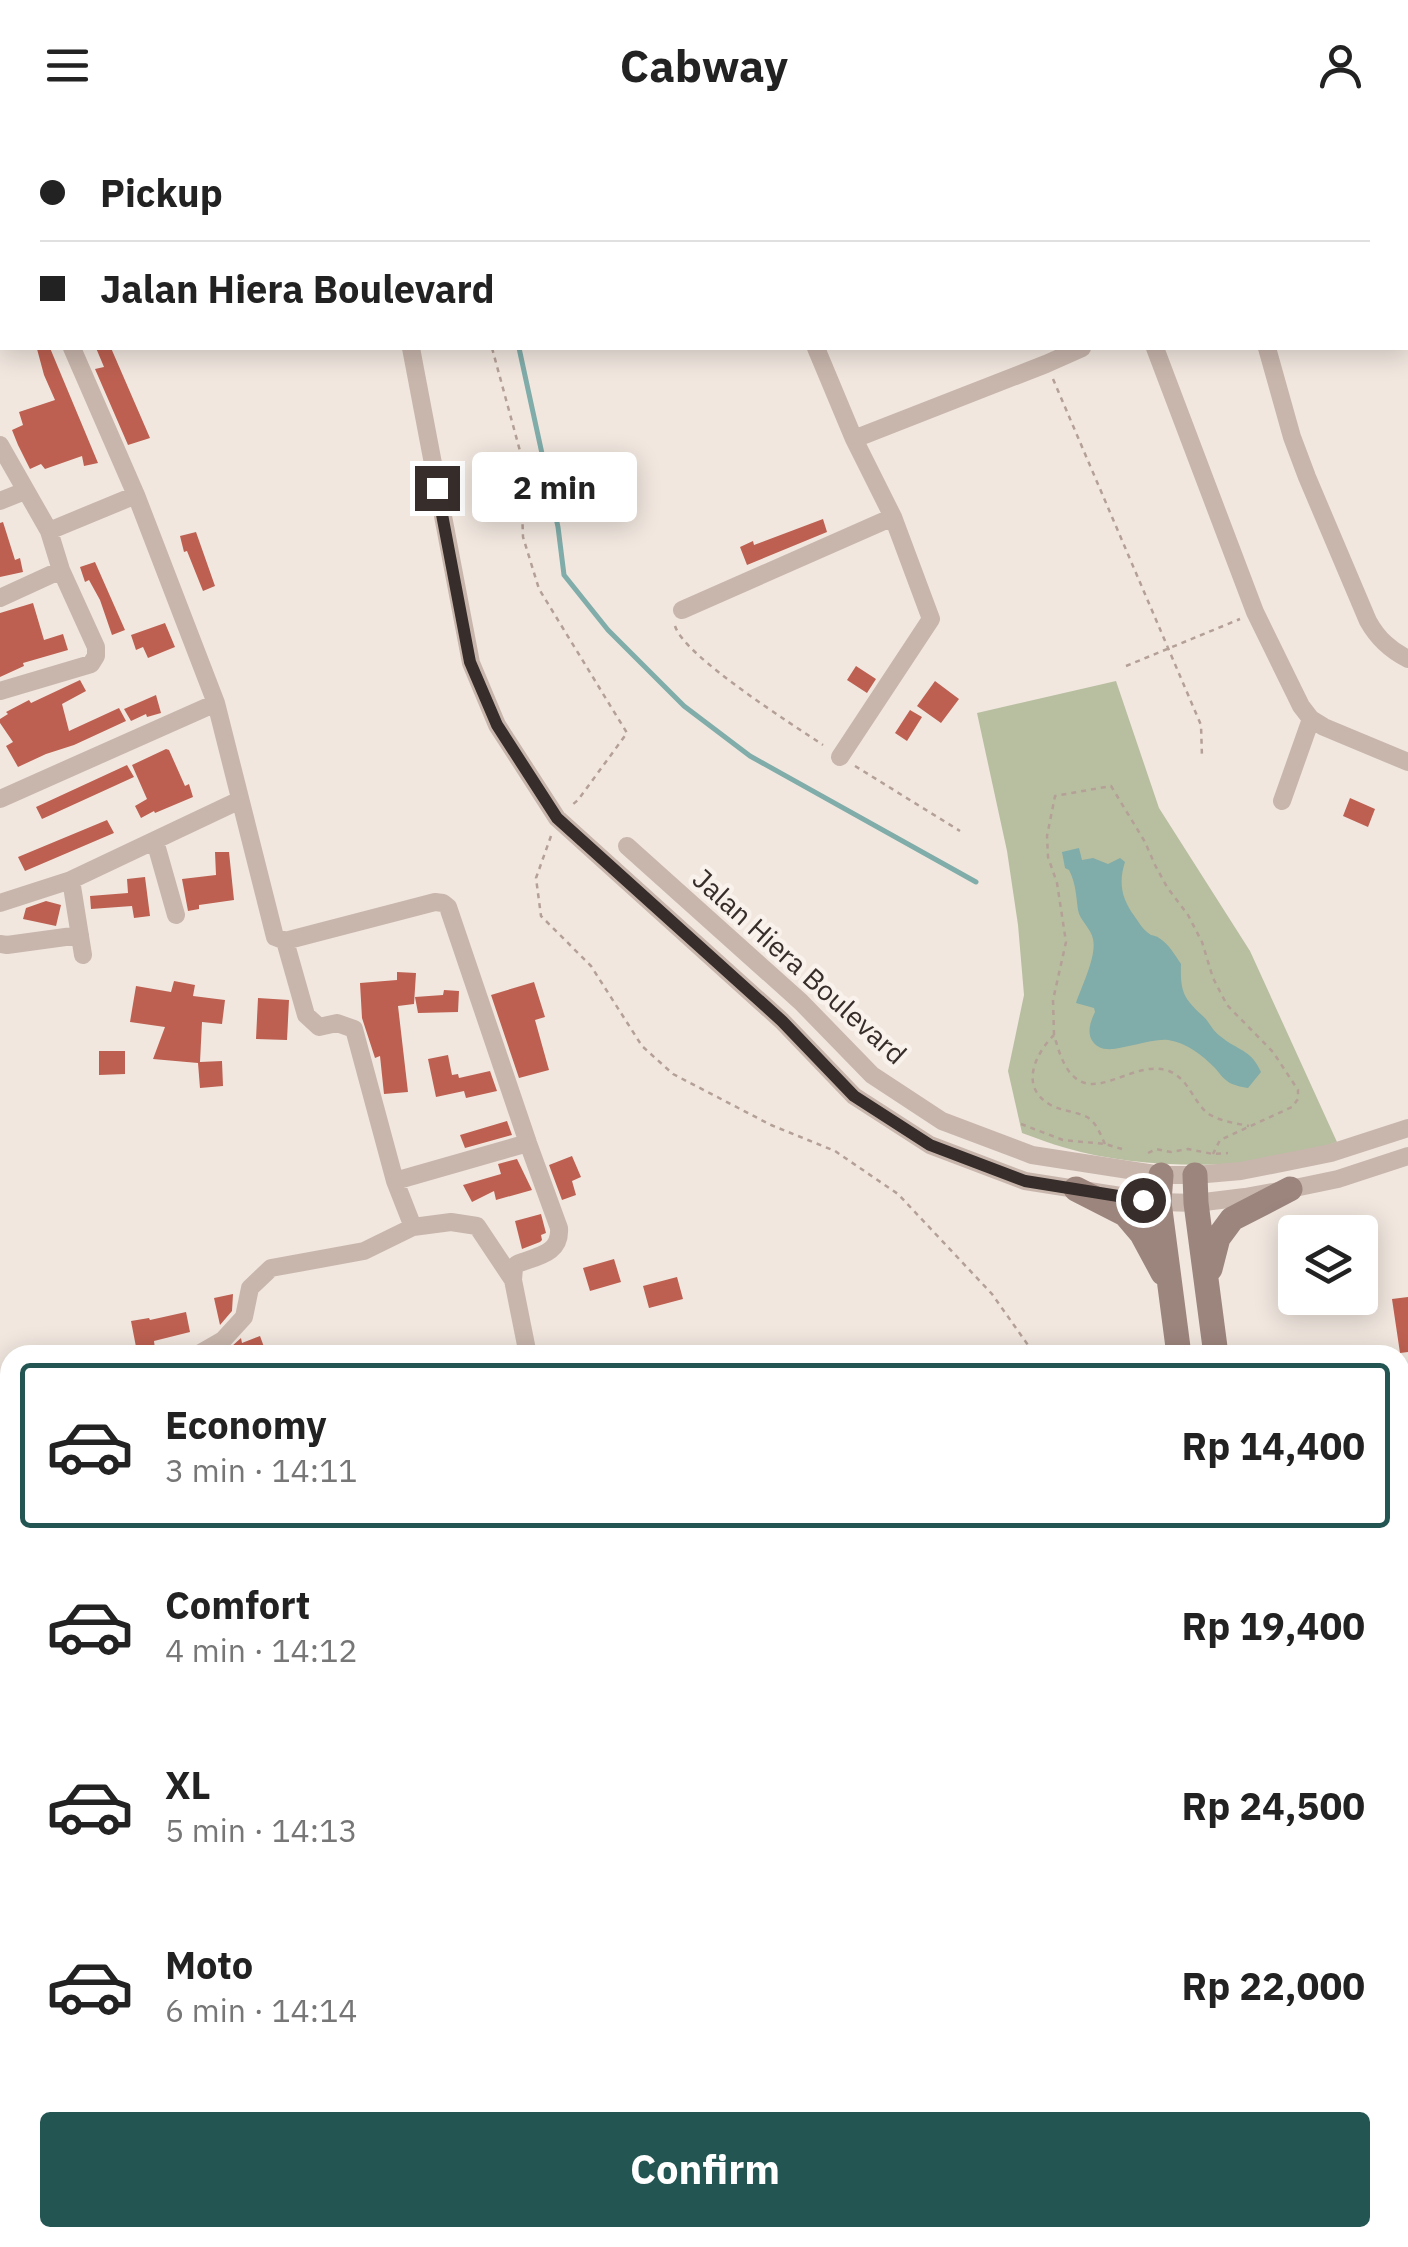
<!DOCTYPE html>
<html lang="en">
<head>
<meta charset="utf-8">
<style>
	:root { --surface:#fff; --page:#f6f6f6; --text:#222; --muted:#767676; --line:#e0e0e0; --accent:#235553 }
	body { margin:0; font-family:"IBM Plex Sans",sans-serif; background:var(--page); color:var(--text); height:100vh; display:flex; flex-direction:column; font-size:38px; white-space:nowrap }
	* { box-sizing:border-box; margin:0 }
	p { font-size:32px; color:var(--muted) }
	.icon { flex:none; width:55px; height:55px; fill:none; stroke:currentColor; stroke-width:2; stroke-linecap:round; stroke-linejoin:round }
	.map { position:relative; flex:1; overflow:hidden }
	.details { position:absolute; left:0px; top:1215px; width:1410px; height:902px; display:flex; flex-direction:column; background:var(--surface); border-radius:30px 30px 0 0; box-shadow:0 5px 25px #0003 }
	.details>* { flex:none }
	.banner { position:absolute; left:0px; top:0px; width:1410px; height:220px; box-shadow:0 5px 25px #0003; display:grid; align-content:center; height:220px; padding:0 40px; background:var(--surface) }
	.tools { position:absolute; left:1278px; top:1085px; display:grid; gap:20px }
	.tools a { display:grid; place-items:center; width:100px; height:100px; border-radius:10px; background:var(--surface); box-shadow:0 5px 25px #0003; font-size:50px }
	.end { position:absolute; width:45px; height:45px; margin:-22px; border:12px solid #372d2a; background:#fff; box-shadow:0 0 0 5px #fff }
	.from { border-radius:50% }
	.bubble { position:absolute; height:70px; border-radius:10px; background:var(--surface); box-shadow:0 5px 25px #0003; font-size:32px; font-weight:800; line-height:70px; text-align:center }
	.banner b { display:flex; align-items:center; gap:35px; height:95px; font-size:38px }
	.banner b+b { border-top:2px solid var(--line) }
	.banner i { width:25px; height:25px; background:var(--text) }
	ul { padding:18px 0 0; list-style:none }
	li { display:flex; align-items:center; gap:30px; height:165px; margin:0 20px 15px; padding:0 20px; border:5px solid transparent; border-radius:10px }
	li div { flex:1 }
	li b { display:block; font-size:38px }
	li em { font-style:normal; font-weight:800 }
	li.current { border-color:var(--accent) }
	li>.icon { width:90px; height:90px; stroke-width:1.5 }
	.action { display:flex; gap:20px; margin-top:auto; padding:20px 40px }
	.action a { flex:1; height:115px; border-radius:10px; background:var(--accent); color:#fff; font-size:40px; font-weight:800; line-height:115px; text-align:center }
	header { display:flex; justify-content:space-between; align-items:center; height:130px; padding:0 40px; background:var(--surface); font-size:45px; font-weight:800 }
	.map>svg:first-child { display:block }
	.green { fill:#b8bfa0 }
	.water { fill:#80aca9 }
	.lines { fill:none; stroke-linecap:round; stroke-linejoin:round }
	.stream { stroke:#80aca9; stroke-width:5 }
	.building { fill:#bd6051 }
	.path { stroke:#b4a096; stroke-width:2.5; stroke-dasharray:5 5; stroke-linecap:butt }
	.service { stroke:#c8b6ac; stroke-width:9 }
	.minor { stroke:#c8b6ac; stroke-width:18 }
	.secondary { stroke:#9c857d; stroke-width:25 }
	.primary { stroke:#77635c; stroke-width:25 }
	.route { stroke:#372d2a; stroke-width:12 }
	.labels { text-anchor:middle; dominant-baseline:central; stroke-width:9; stroke-linejoin:round; paint-order:stroke }
	.street-label { font-size:28px; fill:#372d2a; stroke:#f9f1eb }
</style>
</head>
<body>
<header><svg class="icon" aria-label="menu" viewBox="0 0 24 24"><path d="M4 6h16M4 12h16M4 18h16"/></svg>Cabway<svg class="icon" aria-label="person" viewBox="0 0 24 24"><circle cx="12" cy="8" r="4"/><path d="M4 21q1-7 8-7t8 7"/></svg></header>
<div class="map">
<svg width="1408" height="2117" viewBox="0 0 1408 2117">
	<rect width="100%" height="100%" fill="#f1e7df"/>
	<path class="green" d="M 1116,551 L 1159,678 L 1250,821 L 1337,1012 C 1325,1016 1313,1022 1300,1025 C 1232,1040 1134,1038 1066,1018 C 1051,1014 1037,1008 1022,1003 L 1008,941 L 1024,865 L 1018,795 L 1007,721 L 977,583 Z"/>
	<path class="water" d="M 1079,718 L 1082,730 L 1093,728 L 1108,734 L 1120,728 L 1125,732 C 1118,754 1122,769 1135,787 C 1140,794 1143,800 1151,805 C 1154,806 1157,806 1159,808 C 1168,813 1175,825 1181,834 C 1180,863 1184,869 1205,888 C 1210,894 1214,902 1220,906 C 1238,921 1251,919 1261,942 L 1248,958 C 1242,957 1237,956 1232,954 C 1225,951 1220,944 1215,938 C 1202,925 1187,913 1168,910 C 1147,908 1113,925 1099,917 C 1085,909 1089,894 1095,882 L 1094,878 L 1076,873 C 1082,855 1097,826 1093,809 C 1091,798 1080,791 1078,780 C 1076,765 1076,754 1069,740 L 1065,738 L 1062,722 Z"/>
	<g class="lines">
		<path class="stream" d="M 469,0 L 470,2
			M 519,218 L 558,397 L 564,445 L 608,500 L 684,576 L 750,626 L 976,752"/>
	</g>
	<path class="building" d="M 44,218 L 50,218 L 98,333 L 84,336 L 82,326 L 45,339 L 41,334 L 30,339 L 18,315 L 12,300 L 23,295 L 19,282 L 55,270 L 44,245 L 37,219 Z
		M 96,218 L 111,218 L 150,308 L 128,315 L 95,239 L 104,237 Z
		M 823,389 L 827,402 L 747,435 L 740,417 L 753,411 L 754,415 Z
		M 3,392 L 15,430 L 20,428 L 23,442 L 0,447 L 0,393 Z
		M 196,402 L 215,456 L 203,461 L 187,421 L 184,422 L 180,406 Z
		M 95,432 L 125,500 L 112,505 L 100,470 L 89,450 L 85,452 L 80,437 Z
		M 33,473 L 44,510 L 63,504 L 68,520 L 23,533 L 24,536 L 0,547 L 0,483 Z
		M 165,493 L 175,517 L 148,528 L 143,517 L 136,520 L 131,505 Z
		M 856,536 L 876,549 L 867,563 L 847,550 Z
		M 80,550 L 86,561 L 62,574 L 69,601 L 119,578 L 126,591 L 74,615 L 46,624 L 18,637 L 6,616 L 13,612 L 0,593 L 0,589 L 8,584 L 6,582 L 29,570 L 31,573 Z
		M 935,551 L 959,569 L 941,593 L 917,576 Z
		M 156,565 L 161,583 L 147,587 L 146,584 L 131,591 L 124,579 Z
		M 910,580 L 922,587 L 907,611 L 895,603 Z
		M 166,619 L 169,620 L 185,656 L 189,654 L 193,667 L 155,683 L 154,681 L 141,688 L 135,676 L 147,669 L 132,635 Z
		M 127,635 L 134,647 L 42,689 L 36,677 Z
		M 1350,668 L 1375,679 L 1368,697 L 1343,686 Z
		M 107,690 L 114,703 L 25,741 L 18,727 Z
		M 215,722 L 229,722 L 234,770 L 199,775 L 199,779 L 188,781 L 182,749 L 216,745 Z
		M 145,747 L 150,786 L 134,788 L 132,776 L 91,779 L 90,766 L 128,763 L 127,749 Z
		M 46,771 L 61,775 L 56,796 L 23,789 L 26,778 Z
		M 397,842 L 416,843 L 414,874 L 398,876 L 408,962 L 384,964 L 380,926 L 375,928 L 362,888 L 360,853 L 397,850 Z
		M 174,851 L 195,855 L 193,866 L 225,870 L 222,894 L 202,892 L 200,932 L 222,931 L 223,956 L 200,958 L 198,933 L 153,929 L 165,897 L 130,892 L 136,856 L 171,862 Z
		M 534,852 L 545,887 L 535,890 L 549,940 L 519,948 L 491,865 Z
		M 444,860 L 459,861 L 458,882 L 418,883 L 415,867 L 443,865 Z
		M 258,868 L 289,870 L 287,910 L 256,909 Z
		M 99,921 L 125,921 L 125,944 L 99,945 Z
		M 448,925 L 452,945 L 458,944 L 459,948 L 490,941 L 497,961 L 466,968 L 464,961 L 436,967 L 428,929 Z
		M 507,991 L 512,1005 L 465,1018 L 460,1005 Z
		M 572,1026 L 581,1047 L 572,1051 L 576,1065 L 562,1070 L 549,1035 Z
		M 517,1029 L 532,1060 L 496,1070 L 494,1061 L 472,1072 L 463,1055 L 501,1044 L 498,1034 Z
		M 541,1084 L 546,1103 L 541,1105 L 542,1110 L 540,1112 L 522,1119 L 515,1091 Z
		M 614,1129 L 621,1152 L 590,1161 L 583,1138 Z
		M 677,1147 L 683,1169 L 649,1178 L 643,1156 Z
		M 233,1164 L 232,1181 L 220,1195 L 214,1168 Z
		M 1408,1167 L 1408,1222 L 1400,1223 L 1392,1169 Z
		M 186,1182 L 190,1202 L 154,1211 L 155,1219 L 137,1222 L 131,1191 L 149,1188 L 150,1190 Z
		M 260,1206 L 267,1225 L 222,1225 L 241,1208 L 242,1213 Z"/>
	<g class="lines">
		<path class="path" d="M 441,0 L 442,2
			M 492,218 L 520,321 L 523,407 L 539,459 L 627,603 L 578,670 L 572,675
			M 1053,249 L 1201,595 L 1202,627
			M 675,496 C 685,527 792,594 823,615
			M 1126,536 L 1240,489
			M 855,636 L 960,701
			M 551,706 L 536,748 L 541,786 L 591,836 L 642,916 L 673,944 L 771,995 L 835,1021 L 898,1064 L 992,1164 L 1035,1225
			M 1054,905 L 1053,870 L 1066,812 L 1057,753 L 1048,727 L 1047,706 L 1055,666 L 1111,656 L 1145,712 L 1155,735 L 1167,757 L 1188,785 L 1202,812 L 1213,848 L 1227,875 L 1273,922 L 1298,960 L 1298,969 L 1292,977 L 1220,1010 L 1213,1024
			M 1021,994 L 1063,1010 L 1105,1014 L 1122,1019
			M 1105,1014 C 1100,1004 1097,993 1087,987 C 1075,981 1060,981 1049,974 C 1019,956 1036,923 1054,905 C 1057,915 1060,926 1065,935 C 1090,981 1132,927 1169,941 C 1188,949 1192,968 1205,981 C 1216,991 1235,993 1249,996
			M 1148,1023 L 1156,1019 L 1171,1022 L 1188,1019 L 1213,1024 L 1228,1023"/>
		<path class="service" d="M 0,144 L 2,143
			M 0,1537 L 10,1544
			M 1400,2100 L 1404,2117"/>
		<path class="minor" d="M 369,0 L 369,2
			M 725,0 L 726,2
			M 1060,0 L 1061,2
			M 513,2 L 514,0
			M 0,131 L 2,133
			M 72,218 L 136,365 L 216,573 L 275,807 L 285,811 L 435,772 L 443,773 L 448,777 L 528,1013 L 559,1098 C 561,1124 537,1126 517,1134 L 514,1138 L 513,1150 L 528,1225
			M 411,218 L 471,533 L 497,595 L 557,688 L 782,891 L 854,966 L 930,1015 L 1025,1051 L 1159,1072 L 1196,1073 L 1245,1067 L 1290,1059 L 1338,1049 L 1408,1026
			M 816,218 L 854,309 L 893,387 L 931,489 L 840,627
			M 1155,218 L 1255,482 L 1301,576 L 1311,589 L 1324,597 L 1408,632
			M 1267,218 L 1292,307 L 1307,347 L 1368,491 C 1378,509 1390,520 1408,529
			M 854,309 L 1046,234 L 1082,218
			M 0,315 L 49,401 L 61,440 L 96,517 L 96,526 L 91,534 L 0,561
			M 0,371 L 25,361
			M 49,401 L 136,365
			M 0,468 L 61,440
			M 682,480 L 893,387
			M 0,669 L 216,573
			M 1282,671 L 1311,589
			M 155,711 L 176,785
			M 627,716 L 801,872 L 872,945 L 942,991 L 1032,1025 L 1161,1045 L 1195,1045 L 1241,1041 L 1331,1023 L 1408,998
			M 71,750 L 83,825
			M 0,773 L 71,750 L 240,670
			M 285,811 L 306,885 L 319,897 L 337,893 L 354,899 L 395,1051 L 413,1097 L 451,1092 L 477,1096 L 513,1150
			M 0,814 L 7,815 L 80,805
			M 395,1051 L 528,1013
			M 197,1225 L 223,1210 L 244,1187 L 250,1158 L 271,1138 L 364,1121 L 413,1097
			M 0,1318 L 10,1330
			M 1278,2108 L 1281,2117
			M 546,2117 L 547,2108"/>
		<path class="secondary" d="M 1161,1045 L 1159,1072 L 1179,1225
			M 1195,1045 L 1196,1073 L 1216,1225
			M 1076,1059 L 1125,1084 L 1142,1104 L 1163,1143
			M 1210,1139 L 1218,1108 L 1232,1089 L 1290,1059
			M 1037,2117 L 1037,2108
			M 1109,2117 L 1111,2108"/>
		<path class="primary" d="M 1400,1585 L 1408,1584
			M 0,1753 L 10,1752"/>
	</g>
	<g class="lines">
		<path class="route" d="M 437,358 L 470,532 L 497,595 L 557,688 L 782,891 L 854,966 L 930,1015 L 1025,1051 L 1143,1070"/>
	</g>
	<g class="labels">
		<g class="street-label">
			<text transform="translate(800 836) rotate(42)">Jalan Hiera Boulevard</text>
		</g>
	</g>
</svg>
<div class="tools">
<a><svg class="icon" aria-label="layers" viewBox="0 0 24 24"><path d="M12 4l9 5-9 5-9-5zM3 14l9 5 9-5"/></svg></a>
</div>
<i class="end from" style="left:1143px;top:1070px"></i>
<i class="end" style="left:437px;top:358px"></i>
<div class="bubble" style="left:472px;top:322px;width:165px">2 min</div>
<div class="banner">
<b><i class="from"></i>Pickup</b>
<b><i></i>Jalan Hiera Boulevard</b>
</div>
<section class="details">
<ul>
<li class="current"><svg class="icon" aria-label="car" viewBox="0 0 24 24"><path d="M5 17H2v-5l4-1 3-4h7l3 4 3 1v5h-3M9 17h6M6 11h13"/><circle cx="7" cy="17" r="2"/><circle cx="17" cy="17" r="2"/></svg><div><b>Economy</b><p>3 min · 14:11</p></div><em>Rp 14,400</em></li>
<li><svg class="icon" aria-label="car" viewBox="0 0 24 24"><path d="M5 17H2v-5l4-1 3-4h7l3 4 3 1v5h-3M9 17h6M6 11h13"/><circle cx="7" cy="17" r="2"/><circle cx="17" cy="17" r="2"/></svg><div><b>Comfort</b><p>4 min · 14:12</p></div><em>Rp 19,400</em></li>
<li><svg class="icon" aria-label="car" viewBox="0 0 24 24"><path d="M5 17H2v-5l4-1 3-4h7l3 4 3 1v5h-3M9 17h6M6 11h13"/><circle cx="7" cy="17" r="2"/><circle cx="17" cy="17" r="2"/></svg><div><b>XL</b><p>5 min · 14:13</p></div><em>Rp 24,500</em></li>
<li><svg class="icon" aria-label="car" viewBox="0 0 24 24"><path d="M5 17H2v-5l4-1 3-4h7l3 4 3 1v5h-3M9 17h6M6 11h13"/><circle cx="7" cy="17" r="2"/><circle cx="17" cy="17" r="2"/></svg><div><b>Moto</b><p>6 min · 14:14</p></div><em>Rp 22,000</em></li>
</ul>
<div class="action"><a>Confirm</a></div>
</section>
</div>
</body>
</html>
